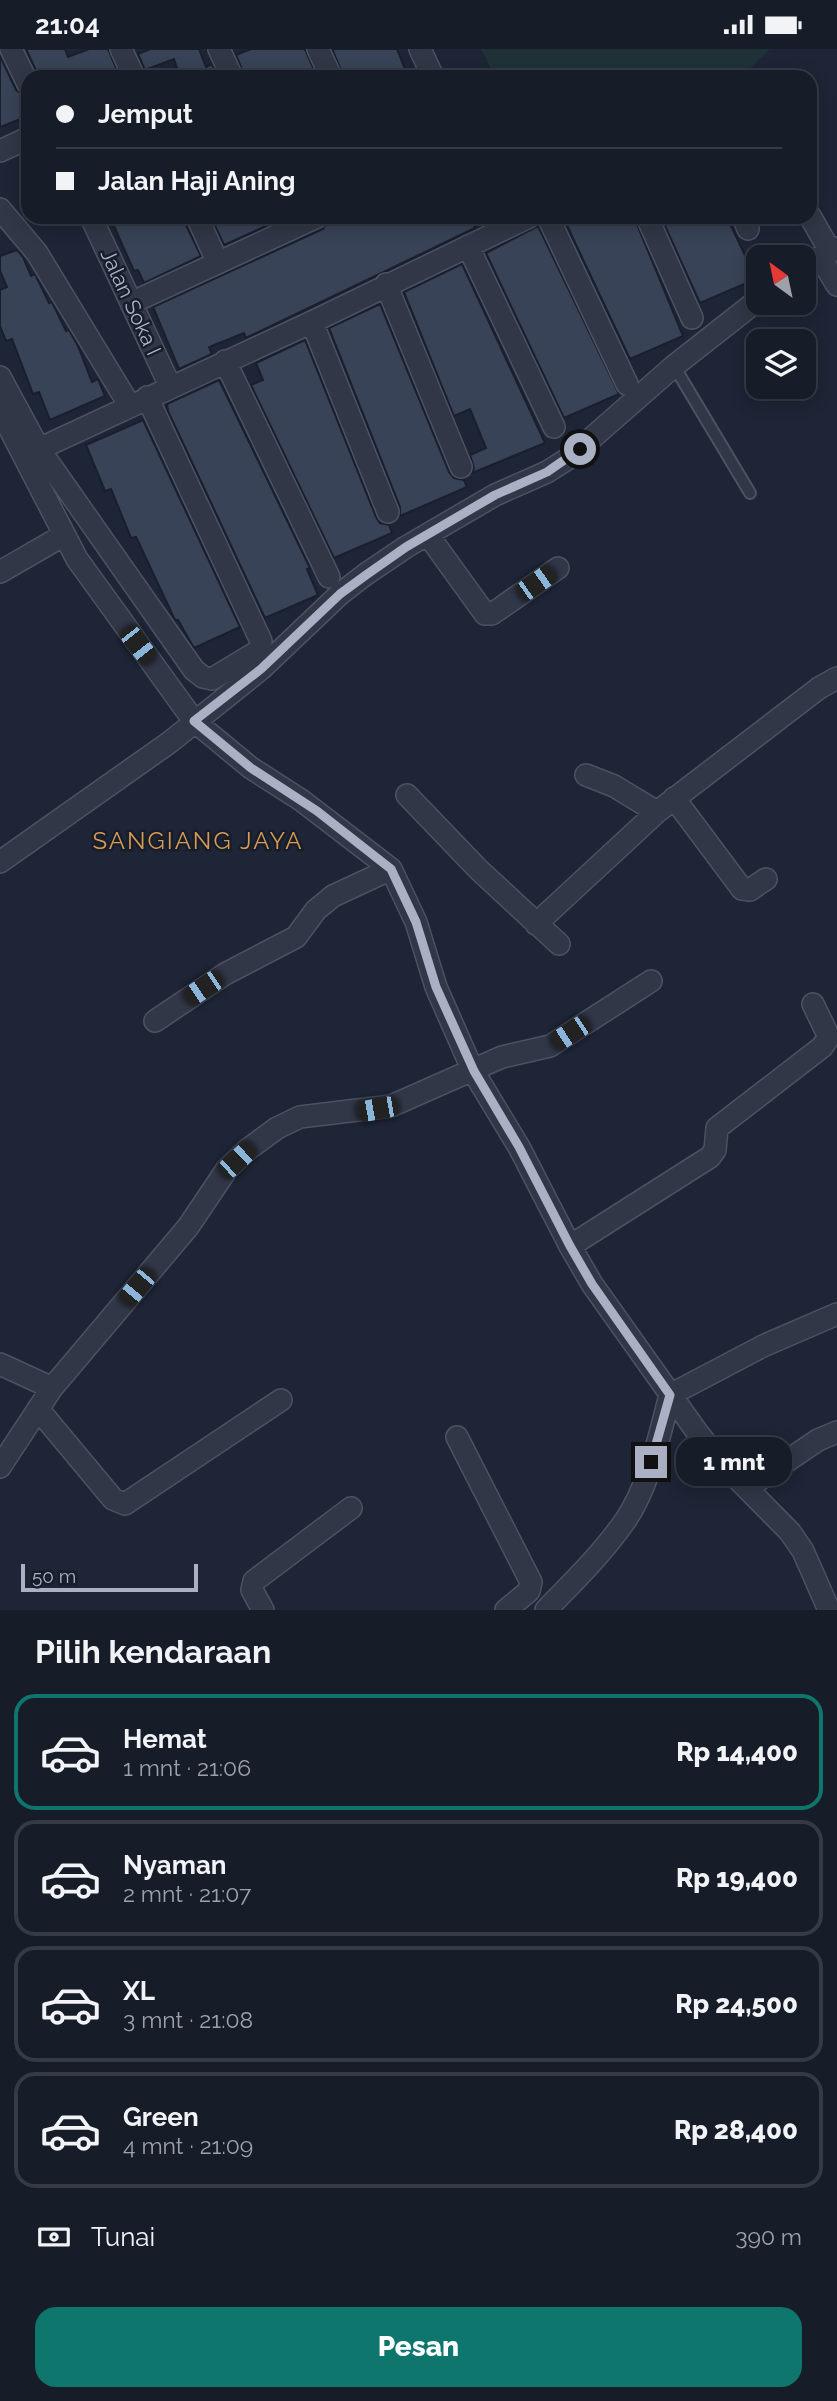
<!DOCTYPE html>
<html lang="id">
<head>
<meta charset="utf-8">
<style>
	:root { --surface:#161c28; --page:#1f2530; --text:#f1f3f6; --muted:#9ea1a8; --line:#353a45; --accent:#0f766e }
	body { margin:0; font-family:Raleway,sans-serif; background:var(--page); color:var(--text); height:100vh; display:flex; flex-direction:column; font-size:26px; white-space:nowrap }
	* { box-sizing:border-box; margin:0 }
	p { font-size:23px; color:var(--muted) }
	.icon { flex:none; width:38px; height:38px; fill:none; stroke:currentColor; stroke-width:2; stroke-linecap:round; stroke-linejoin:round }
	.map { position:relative; height:1561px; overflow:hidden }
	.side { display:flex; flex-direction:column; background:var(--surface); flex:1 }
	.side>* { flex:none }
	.top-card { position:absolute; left:21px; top:21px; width:796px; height:154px; border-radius:21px; box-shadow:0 4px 18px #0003,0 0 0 2px var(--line); display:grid; align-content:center; height:154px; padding:0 35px; background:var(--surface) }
	.needle { width:46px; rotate:327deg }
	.fabs { position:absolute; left:746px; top:196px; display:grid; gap:14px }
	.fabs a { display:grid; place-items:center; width:70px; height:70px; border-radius:14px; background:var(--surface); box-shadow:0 4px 18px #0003,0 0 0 2px var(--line); font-size:35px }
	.scale { position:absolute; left:21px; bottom:18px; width:177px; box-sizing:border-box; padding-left:7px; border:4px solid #aab1c4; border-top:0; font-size:19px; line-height:24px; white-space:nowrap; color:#aab1c4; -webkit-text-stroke:5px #171d2b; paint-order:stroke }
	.end { position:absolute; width:32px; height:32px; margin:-16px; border:9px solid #aab1c4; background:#111; box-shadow:0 0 0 4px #111 }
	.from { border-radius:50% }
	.bubble { position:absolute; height:49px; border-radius:21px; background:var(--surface); box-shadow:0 4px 18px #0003,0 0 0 2px var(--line); font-size:23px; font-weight:800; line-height:49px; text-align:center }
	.car { position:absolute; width:21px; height:42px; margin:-21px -10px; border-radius:9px; box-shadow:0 0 5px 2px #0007; background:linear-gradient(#222 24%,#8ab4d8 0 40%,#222 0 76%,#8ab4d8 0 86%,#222 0) }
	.top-card b { display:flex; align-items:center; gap:24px; height:66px; font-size:26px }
	.top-card b+b { border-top:2px solid var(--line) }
	.top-card i { width:18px; height:18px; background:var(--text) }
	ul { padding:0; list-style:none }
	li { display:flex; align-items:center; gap:21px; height:116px; margin:0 14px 10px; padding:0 21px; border:4px solid var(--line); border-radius:21px }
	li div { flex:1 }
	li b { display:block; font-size:26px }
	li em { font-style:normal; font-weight:800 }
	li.current { border-color:var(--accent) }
	li>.icon { width:63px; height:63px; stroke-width:1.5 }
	h2 { padding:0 35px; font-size:32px; line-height:84px }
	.pay { display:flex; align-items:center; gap:18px; height:77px; padding:0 35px; font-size:26px }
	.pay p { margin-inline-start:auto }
	.action { display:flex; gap:14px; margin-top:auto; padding:14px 35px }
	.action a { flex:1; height:80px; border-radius:21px; background:var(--accent); color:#fff; font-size:28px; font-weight:800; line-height:80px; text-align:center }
	.status { display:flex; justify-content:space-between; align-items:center; height:49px; padding:0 35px; background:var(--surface); direction:ltr }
	.status svg { height:19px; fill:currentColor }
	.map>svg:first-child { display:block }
	.green { fill:#1f3237 }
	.building { fill:#394357; stroke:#191f2d; stroke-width:2 }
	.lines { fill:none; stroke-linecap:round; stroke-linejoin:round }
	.lane-casing { stroke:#4c5262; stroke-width:14 }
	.street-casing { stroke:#4c5262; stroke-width:24 }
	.lane { stroke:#313747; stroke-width:10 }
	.street { stroke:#313747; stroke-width:21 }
	.route { stroke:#aab1c4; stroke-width:9 }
	.labels { text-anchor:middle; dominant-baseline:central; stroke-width:5; stroke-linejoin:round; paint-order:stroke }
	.street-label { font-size:21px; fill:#aab1c4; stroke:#171d2b }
	.quarter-label { font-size:24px; letter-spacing:2px; fill:#d89b51; stroke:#171d2b }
</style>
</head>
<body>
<div class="status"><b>21:04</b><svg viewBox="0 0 49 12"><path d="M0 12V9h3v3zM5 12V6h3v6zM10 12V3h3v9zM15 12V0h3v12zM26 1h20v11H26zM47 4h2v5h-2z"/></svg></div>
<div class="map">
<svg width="837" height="1561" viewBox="0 0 837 1561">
	<rect width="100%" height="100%" fill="#1d2536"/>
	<path class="green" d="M 481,0 L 770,0 L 741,28 L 495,28 Z"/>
	<path class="building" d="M 26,0 L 65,0 L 68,8 L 89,0 L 108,0 L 120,28 L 39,28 Z
		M 150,0 L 199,0 L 206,18 L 212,15 L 218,28 L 180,28 L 174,10 L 145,21 L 138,5 Z
		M 251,0 L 305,0 L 317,28 L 245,28 L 236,6 Z
		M 332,0 L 397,0 L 408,28 L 344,28 Z
		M 0,7 L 16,41 L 25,47 L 28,56 L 28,67 L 0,78 Z
		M 110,168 L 182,168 L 201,207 L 144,234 L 138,221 L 134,222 Z
		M 211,168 L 286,168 L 224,196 Z
		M 330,168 L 471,168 L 475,179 L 246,289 L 244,284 L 209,298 L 212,305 L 179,320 L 153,258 L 323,180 Z
		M 563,168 L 634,168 L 683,287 L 630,310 Z
		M 661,168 L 727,168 L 756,230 L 700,254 Z
		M 538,177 L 619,345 L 564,369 L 486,204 Z
		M 17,201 L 23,208 L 31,227 L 35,225 L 49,254 L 52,253 L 66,282 L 69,281 L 78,297 L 92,333 L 98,330 L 105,347 L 50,371 L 39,343 L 33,345 L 12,290 L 6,292 L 0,277 L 0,241 L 7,238 L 0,222 L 0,207 Z
		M 462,215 L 545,394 L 472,424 L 474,419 L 470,406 L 486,399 L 470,360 L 454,367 L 404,243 Z
		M 380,255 L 449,423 L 454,429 L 464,431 L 467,438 L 400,467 L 400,458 L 329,279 Z
		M 305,291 L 376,468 L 380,474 L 389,476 L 392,484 L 334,509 L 251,336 L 263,331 L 256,314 Z
		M 219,331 L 310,519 L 307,520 L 318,546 L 265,569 L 168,362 L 167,355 Z
		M 143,371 L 240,578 L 194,599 L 178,571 L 175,571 L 136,488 L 131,489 L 111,440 L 105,442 L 86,396 Z"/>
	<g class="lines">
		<defs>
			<path id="lane" d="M 674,317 L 750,444"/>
			<path id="street" d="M 11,0 L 28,35
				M 121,0 L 134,28
				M 219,0 L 232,28
				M 318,0 L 331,28
				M 420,0 L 433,28
				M 0,102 L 28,89
				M 0,160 L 37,204 L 130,357
				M 810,167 L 830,202
				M 91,168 L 170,337
				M 197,168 L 218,214
				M 548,168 L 627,335
				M 647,168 L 692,269
				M 743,168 L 748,180
				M 468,197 L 554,378
				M 820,208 L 837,236
				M 803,220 L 837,199
				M 386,235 L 461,418
				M 131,254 L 317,168
				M 312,273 L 388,463
				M 225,312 L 329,528
				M 0,328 L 39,400 L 194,621 L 203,628 L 212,630 L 260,601 L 261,592 L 147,348
				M 0,361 L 77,510 L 194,672 L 251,719 L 301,751 L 391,820 L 416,873 L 436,938 L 473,1022 L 519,1098 L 570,1197 L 592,1235 L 697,1383 L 721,1413 L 790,1483 L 803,1502 L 829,1561
				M 39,400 L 312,273 L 529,168
				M 428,486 L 485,565 L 492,565 L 558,519
				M 0,523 L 64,486
				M 586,726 L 614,737 L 657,763
				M 407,746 L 479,821 L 559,895
				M 674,749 L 742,840 L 750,841 L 766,830
				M 0,813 L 170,693 L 261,620 L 340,545 L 366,525 L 406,498 L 495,446 L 547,423 L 569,409 L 674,317 L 758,251
				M 536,875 L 657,763 L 819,639 L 837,629
				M 155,972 L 225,925 L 296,888 L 316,861 L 333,847 L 391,820
				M 570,1197 L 710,1108 L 715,1101 L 717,1079 L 822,998 L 829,988 L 813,955
				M 0,1315 L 52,1339
				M 670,1346 L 763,1297 L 837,1265
				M 38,1360 L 113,1450 L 125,1455 L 281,1351
				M 457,1388 L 531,1533 L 529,1542 L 506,1561
				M 0,1418 L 52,1339 L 188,1178 L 227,1120 L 247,1101 L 277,1079 L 300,1068 L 391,1057 L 502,1008 L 550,997 L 651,932
				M 747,1439 L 818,1391 L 837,1383
				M 263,1561 L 252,1541 L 254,1532 L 351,1459
				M 546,1561 C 573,1533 602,1505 625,1472 C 649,1437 659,1388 670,1346"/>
		</defs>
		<use href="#lane" class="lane-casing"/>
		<use href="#street" class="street-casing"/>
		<use href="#lane" class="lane"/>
		<use href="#street" class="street"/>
	</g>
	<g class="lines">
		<path class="route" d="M 580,400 L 547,423 L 495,446 L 406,498 L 366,526 L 340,545 L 261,620 L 194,672 L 251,719 L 317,762 L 391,820 L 416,873 L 436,938 L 474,1022 L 519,1098 L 570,1197 L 592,1235 L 670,1346 L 651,1413"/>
	</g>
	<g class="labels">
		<g class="street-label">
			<text transform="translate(131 253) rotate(65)">Jalan Soka I</text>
		</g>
		<g class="quarter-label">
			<text x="198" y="791">SANGIANG JAYA</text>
		</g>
	</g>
</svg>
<div class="fabs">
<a><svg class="needle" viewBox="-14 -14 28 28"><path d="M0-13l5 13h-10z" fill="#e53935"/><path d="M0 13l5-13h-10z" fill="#9ea1a8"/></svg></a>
<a><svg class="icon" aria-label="layers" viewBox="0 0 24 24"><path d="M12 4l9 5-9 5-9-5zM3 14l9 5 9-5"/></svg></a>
</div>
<div class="scale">50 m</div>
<i class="end from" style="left:580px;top:400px"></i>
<i class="end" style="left:651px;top:1413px"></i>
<div class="bubble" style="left:676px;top:1388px;width:116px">1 mnt</div>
<i class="car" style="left:536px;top:534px;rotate:55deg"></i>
<i class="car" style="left:138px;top:596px;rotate:142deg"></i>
<i class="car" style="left:203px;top:939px;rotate:236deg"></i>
<i class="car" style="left:570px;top:984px;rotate:237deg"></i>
<i class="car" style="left:377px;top:1060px;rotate:260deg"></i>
<i class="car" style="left:237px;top:1111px;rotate:47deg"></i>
<i class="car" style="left:137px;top:1238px;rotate:220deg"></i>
<div class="top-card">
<b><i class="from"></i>Jemput</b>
<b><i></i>Jalan Haji Aning</b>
</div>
</div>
<section class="side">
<h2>Pilih kendaraan</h2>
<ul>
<li class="current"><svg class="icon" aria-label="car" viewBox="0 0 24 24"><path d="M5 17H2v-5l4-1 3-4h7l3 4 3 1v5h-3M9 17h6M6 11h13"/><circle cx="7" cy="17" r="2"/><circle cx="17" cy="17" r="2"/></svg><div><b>Hemat</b><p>1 mnt · 21:06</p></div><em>Rp 14,400</em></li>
<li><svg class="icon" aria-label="car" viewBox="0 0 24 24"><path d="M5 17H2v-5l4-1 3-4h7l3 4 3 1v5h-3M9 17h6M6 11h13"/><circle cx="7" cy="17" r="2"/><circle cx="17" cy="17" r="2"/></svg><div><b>Nyaman</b><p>2 mnt · 21:07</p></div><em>Rp 19,400</em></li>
<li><svg class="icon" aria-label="car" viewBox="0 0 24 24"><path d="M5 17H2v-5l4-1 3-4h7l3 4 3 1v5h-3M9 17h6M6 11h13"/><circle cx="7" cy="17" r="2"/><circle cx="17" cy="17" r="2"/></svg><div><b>XL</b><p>3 mnt · 21:08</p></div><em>Rp 24,500</em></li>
<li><svg class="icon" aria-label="car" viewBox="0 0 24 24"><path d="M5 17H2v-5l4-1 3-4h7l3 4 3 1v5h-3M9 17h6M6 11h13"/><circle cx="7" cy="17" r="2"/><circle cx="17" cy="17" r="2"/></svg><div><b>Green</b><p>4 mnt · 21:09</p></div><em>Rp 28,400</em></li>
</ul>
<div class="pay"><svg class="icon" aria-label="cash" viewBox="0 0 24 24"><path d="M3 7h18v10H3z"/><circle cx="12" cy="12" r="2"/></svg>Tunai<p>390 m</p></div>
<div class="action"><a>Pesan</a></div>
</section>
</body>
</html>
